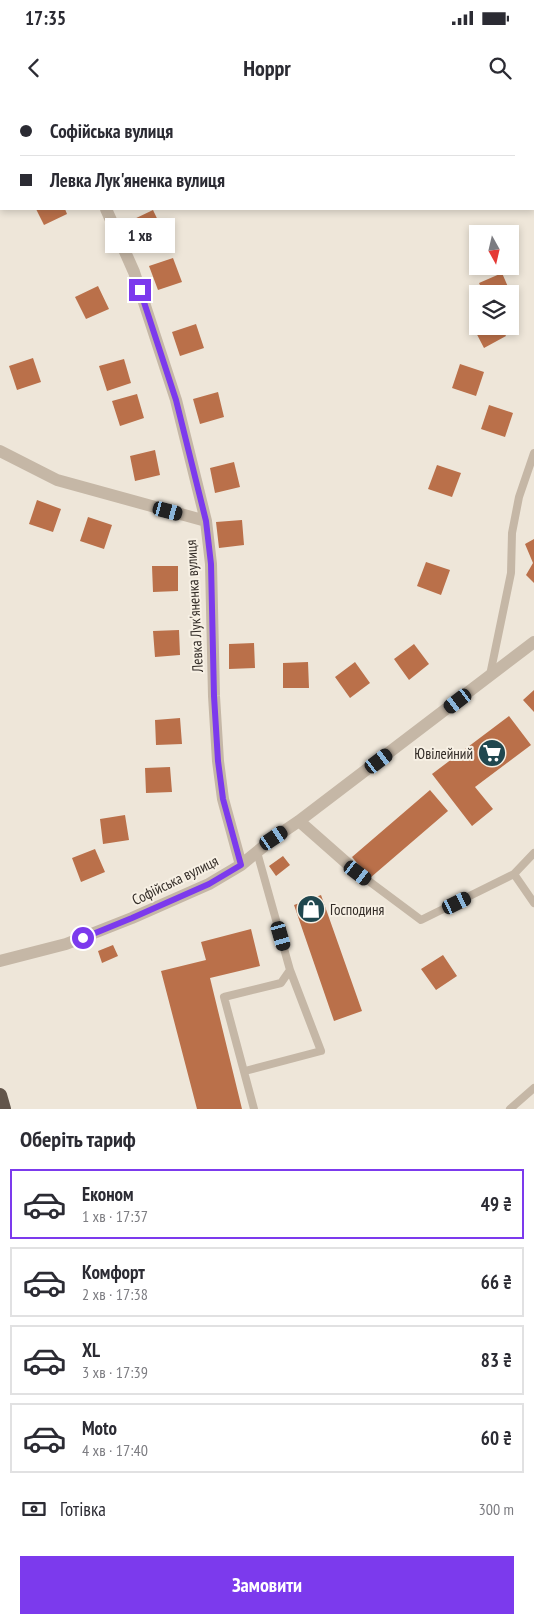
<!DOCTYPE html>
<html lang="uk">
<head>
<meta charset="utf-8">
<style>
	:root { --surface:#fff; --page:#f2f2f3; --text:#2b2b33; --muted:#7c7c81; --line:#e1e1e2; --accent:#7c3aed }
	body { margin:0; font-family:"PT Sans Narrow",sans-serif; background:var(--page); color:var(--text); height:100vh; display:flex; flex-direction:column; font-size:19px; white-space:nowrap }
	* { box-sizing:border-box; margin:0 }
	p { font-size:16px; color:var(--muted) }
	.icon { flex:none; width:28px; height:28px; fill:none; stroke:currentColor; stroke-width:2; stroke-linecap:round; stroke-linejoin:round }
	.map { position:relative; height:1009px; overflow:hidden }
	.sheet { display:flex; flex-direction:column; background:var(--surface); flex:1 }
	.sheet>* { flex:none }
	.hud { position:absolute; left:0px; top:0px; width:535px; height:110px; box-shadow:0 2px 8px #0003; display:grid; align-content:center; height:110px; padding:0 20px; background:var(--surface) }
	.needle { width:32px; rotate:172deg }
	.fabs { position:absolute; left:469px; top:125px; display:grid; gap:10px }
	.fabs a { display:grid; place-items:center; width:50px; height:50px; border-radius:0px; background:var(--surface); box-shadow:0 2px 8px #0003; font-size:25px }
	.end { position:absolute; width:22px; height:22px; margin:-11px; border:6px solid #7c3aed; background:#fff; box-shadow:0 0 0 2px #fff }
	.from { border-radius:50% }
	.bubble { position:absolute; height:35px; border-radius:0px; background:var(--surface); box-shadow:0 2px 8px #0003; font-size:16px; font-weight:800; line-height:35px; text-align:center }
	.car { position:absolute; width:15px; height:30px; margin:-15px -8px; border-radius:6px; box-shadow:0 0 4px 1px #0007; background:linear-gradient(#222 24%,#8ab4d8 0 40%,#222 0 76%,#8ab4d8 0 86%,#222 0) }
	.hud b { display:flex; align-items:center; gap:18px; height:48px; font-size:19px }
	.hud b+b { border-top:1px solid var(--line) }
	.hud i { width:12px; height:12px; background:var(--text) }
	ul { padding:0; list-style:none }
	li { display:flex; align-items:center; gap:15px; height:70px; margin:0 10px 8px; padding:0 10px; border:2px solid var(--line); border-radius:0px }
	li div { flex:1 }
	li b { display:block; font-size:19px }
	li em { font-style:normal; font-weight:800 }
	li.current { border-color:var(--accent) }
	li>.icon { width:45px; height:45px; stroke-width:1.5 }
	h2 { padding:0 20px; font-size:22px; line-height:60px }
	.pay { display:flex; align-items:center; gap:12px; height:55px; padding:0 20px; font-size:19px }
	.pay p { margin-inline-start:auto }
	.primary-button { display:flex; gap:10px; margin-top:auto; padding:10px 20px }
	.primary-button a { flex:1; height:58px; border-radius:0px; background:var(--accent); color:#fff; font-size:20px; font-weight:800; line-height:58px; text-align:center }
	.status { display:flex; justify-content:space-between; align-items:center; height:35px; padding:0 25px; background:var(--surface); direction:ltr }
	.status svg { height:14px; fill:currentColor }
	header { display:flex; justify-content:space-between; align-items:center; height:65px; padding:0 20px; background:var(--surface); font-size:22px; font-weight:800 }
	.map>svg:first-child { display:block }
	.building { fill:#ba704a }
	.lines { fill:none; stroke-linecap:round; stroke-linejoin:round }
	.service { stroke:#c5b7a6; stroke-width:8 }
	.minor { stroke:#c5b7a6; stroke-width:12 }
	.trunk { stroke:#62554b; stroke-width:14 }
	.route { stroke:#7c3aed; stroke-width:6 }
	.labels { text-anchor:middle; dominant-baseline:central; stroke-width:4; stroke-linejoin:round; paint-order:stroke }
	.street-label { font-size:15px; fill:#322b26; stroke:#f7f0e4 }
	.poi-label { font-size:15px; fill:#322b26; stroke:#f7f0e4; text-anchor:end }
</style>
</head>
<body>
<div class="status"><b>17:35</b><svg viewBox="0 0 49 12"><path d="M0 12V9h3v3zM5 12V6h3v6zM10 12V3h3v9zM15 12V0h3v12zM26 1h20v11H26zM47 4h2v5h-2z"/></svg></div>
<header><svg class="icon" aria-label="back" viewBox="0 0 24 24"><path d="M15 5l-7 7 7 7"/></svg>Hoppr<svg class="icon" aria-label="search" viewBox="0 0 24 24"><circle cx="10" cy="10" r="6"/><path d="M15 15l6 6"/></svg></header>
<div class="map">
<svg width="534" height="1009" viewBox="0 0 534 1009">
	<rect width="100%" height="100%" fill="#eee6d9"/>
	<path class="building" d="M 36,109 L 65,109 L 67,114 L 44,125 Z
		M 153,110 L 164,133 L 141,144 L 130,121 Z
		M 173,158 L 182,182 L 158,190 L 149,166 Z
		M 502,173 L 512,196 L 510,197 L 510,194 L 484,194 L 479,183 Z
		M 98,186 L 109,209 L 86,219 L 75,197 Z
		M 478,222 L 478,226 L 501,226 L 506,236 L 484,248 L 472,225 Z
		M 196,224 L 204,248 L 180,256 L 172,232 Z
		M 33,258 L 41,282 L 17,290 L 9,266 Z
		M 124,259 L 131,283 L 107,291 L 99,266 Z
		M 460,264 L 484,272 L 476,296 L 452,288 Z
		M 218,292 L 224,317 L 200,324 L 193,299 Z
		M 137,294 L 144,318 L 120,326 L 112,301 Z
		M 489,305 L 513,313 L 505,337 L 481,329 Z
		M 155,350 L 160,375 L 135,381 L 130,356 Z
		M 234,362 L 240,387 L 215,393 L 210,368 Z
		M 437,365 L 461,373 L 452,397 L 428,389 Z
		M 37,400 L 61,409 L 53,432 L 29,424 Z
		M 88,417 L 112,425 L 104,449 L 80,441 Z
		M 242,420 L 244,445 L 219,448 L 216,422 Z
		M 534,439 L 534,483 L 526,475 L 533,463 L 525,444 Z
		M 426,462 L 450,470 L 441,495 L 417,486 Z
		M 152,466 L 178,466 L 178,491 L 153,492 Z
		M 179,530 L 180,555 L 155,557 L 153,531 Z
		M 254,543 L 255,568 L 229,569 L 229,544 Z
		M 414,544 L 429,564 L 409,580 L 394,559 Z
		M 308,562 L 309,588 L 283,588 L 283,563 Z
		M 355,562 L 370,583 L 350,598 L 335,577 Z
		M 534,590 L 534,612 L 523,600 Z
		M 509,616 L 531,645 L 475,687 L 493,709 L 472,726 L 432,674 Z
		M 180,618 L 182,644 L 156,645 L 155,620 Z
		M 170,667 L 172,692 L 146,693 L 145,668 Z
		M 430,690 L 448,711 L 370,778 L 352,757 Z
		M 125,715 L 129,740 L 103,744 L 100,719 Z
		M 95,749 L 105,772 L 81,782 L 72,758 Z
		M 283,756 L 290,765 L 276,776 L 269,766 Z
		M 321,795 L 362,911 L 334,921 L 294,805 Z
		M 251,829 L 260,866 L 210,878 L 242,1009 L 197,1009 L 161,871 L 206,860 L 201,842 Z
		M 113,845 L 118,856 L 102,863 L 98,851 Z
		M 443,855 L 457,876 L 436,890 L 421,869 Z"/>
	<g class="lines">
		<path class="service" d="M 490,575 L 511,473 L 512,433 L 519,397 L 534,353
			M 358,773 L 421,820 L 514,774 L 534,753
			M 514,774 L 534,803
			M 245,971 L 321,951 L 290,870
			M 254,1009 L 224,897 L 281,883 L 290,870 L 257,752
			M 510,1009 L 534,988"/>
		<path class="minor" d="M 53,0 L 54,1
			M 492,0 L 493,1
			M 534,66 L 534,67
			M 106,109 L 134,172 L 176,300 L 206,421 L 211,464 L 214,596 L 218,661 L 223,699 L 241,765
			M 0,351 L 57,380 L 206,421
			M 299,721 L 358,773
			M 0,861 L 66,844 L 132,818 L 209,784 L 241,765 L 274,738 L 299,721 L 534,542"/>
		<path class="trunk" d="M 0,995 L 4,1009"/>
	</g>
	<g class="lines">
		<path class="route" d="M 83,838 L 132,818 L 209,784 L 241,765 L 223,699 L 218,661 L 214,596 L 211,464 L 206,421 L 176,300 L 140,190"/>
	</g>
	<defs>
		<symbol id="supermarket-disc" viewBox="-11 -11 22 22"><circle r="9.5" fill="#20474f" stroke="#f7f0e4"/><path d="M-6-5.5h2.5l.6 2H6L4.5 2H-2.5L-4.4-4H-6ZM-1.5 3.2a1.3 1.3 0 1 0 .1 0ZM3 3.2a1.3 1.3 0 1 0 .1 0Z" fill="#fff"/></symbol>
		<symbol id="shop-disc" viewBox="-11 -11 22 22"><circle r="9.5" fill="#20474f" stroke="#f7f0e4"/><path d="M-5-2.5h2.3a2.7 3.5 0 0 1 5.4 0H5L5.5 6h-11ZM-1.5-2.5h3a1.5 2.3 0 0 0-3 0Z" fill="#fff"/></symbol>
	</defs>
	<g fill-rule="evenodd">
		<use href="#supermarket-disc" x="476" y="637" width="32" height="32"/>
		<use href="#shop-disc" x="295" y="793" width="32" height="32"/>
	</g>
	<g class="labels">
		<g class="street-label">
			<text transform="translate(194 506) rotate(-93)">Левка Лук'яненка вулиця</text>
			<text transform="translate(175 780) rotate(-26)">Софійська вулиця</text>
		</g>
		<g class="poi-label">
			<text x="473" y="653">Ювілейний</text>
			<text x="330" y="809" text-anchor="start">Господиня</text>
		</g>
	</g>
</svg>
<div class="fabs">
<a><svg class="needle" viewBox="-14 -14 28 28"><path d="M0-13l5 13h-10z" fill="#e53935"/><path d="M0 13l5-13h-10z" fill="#7c7c81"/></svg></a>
<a><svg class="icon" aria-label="layers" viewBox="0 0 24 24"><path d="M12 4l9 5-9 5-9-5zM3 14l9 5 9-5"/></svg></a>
</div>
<i class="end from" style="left:83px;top:838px"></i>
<i class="end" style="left:140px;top:190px"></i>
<div class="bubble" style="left:105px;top:118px;width:70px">1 хв</div>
<i class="car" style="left:168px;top:411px;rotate:105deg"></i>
<i class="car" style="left:458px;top:601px;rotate:233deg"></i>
<i class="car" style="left:379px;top:661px;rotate:53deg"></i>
<i class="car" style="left:274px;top:738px;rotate:56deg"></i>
<i class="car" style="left:358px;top:773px;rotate:127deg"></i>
<i class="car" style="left:457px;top:803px;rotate:64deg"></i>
<i class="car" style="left:281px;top:836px;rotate:164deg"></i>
<div class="hud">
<b><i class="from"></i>Софійська вулиця</b>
<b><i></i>Левка Лук'яненка вулиця</b>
</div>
</div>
<section class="sheet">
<h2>Оберіть тариф</h2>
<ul>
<li class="current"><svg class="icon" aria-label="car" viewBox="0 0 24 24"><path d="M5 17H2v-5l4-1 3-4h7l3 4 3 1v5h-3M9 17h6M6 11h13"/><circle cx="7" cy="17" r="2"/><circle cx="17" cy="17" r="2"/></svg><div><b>Економ</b><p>1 хв · 17:37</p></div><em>49 ₴</em></li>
<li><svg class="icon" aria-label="car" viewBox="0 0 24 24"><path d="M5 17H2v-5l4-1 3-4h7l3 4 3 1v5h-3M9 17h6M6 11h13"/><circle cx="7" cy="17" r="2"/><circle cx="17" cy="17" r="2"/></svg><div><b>Комфорт</b><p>2 хв · 17:38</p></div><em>66 ₴</em></li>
<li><svg class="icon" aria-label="car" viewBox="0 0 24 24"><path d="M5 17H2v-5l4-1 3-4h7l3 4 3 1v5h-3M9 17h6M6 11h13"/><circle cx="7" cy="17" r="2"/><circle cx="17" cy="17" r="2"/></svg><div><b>XL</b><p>3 хв · 17:39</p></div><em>83 ₴</em></li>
<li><svg class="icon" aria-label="car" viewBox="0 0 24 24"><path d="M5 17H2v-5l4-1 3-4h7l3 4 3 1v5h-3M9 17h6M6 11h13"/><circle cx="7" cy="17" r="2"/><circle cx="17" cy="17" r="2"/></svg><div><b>Moto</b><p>4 хв · 17:40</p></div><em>60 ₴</em></li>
</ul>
<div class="pay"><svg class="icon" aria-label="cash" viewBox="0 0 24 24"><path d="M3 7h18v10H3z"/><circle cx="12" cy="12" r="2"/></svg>Готівка<p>300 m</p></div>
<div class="primary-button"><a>Замовити</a></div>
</section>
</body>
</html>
